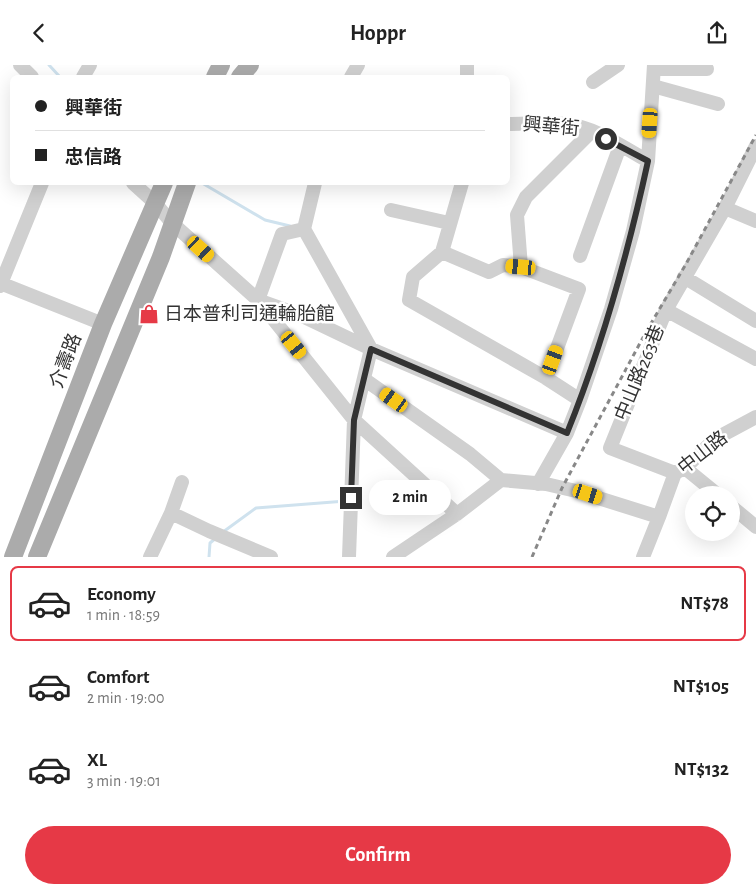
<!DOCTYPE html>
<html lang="en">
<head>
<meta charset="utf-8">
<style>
	:root { --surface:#fff; --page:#f6f6f6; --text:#222; --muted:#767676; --line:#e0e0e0; --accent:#e63946 }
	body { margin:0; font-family:"Alegreya Sans","Noto Sans TC",sans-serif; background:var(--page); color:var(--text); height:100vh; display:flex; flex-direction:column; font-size:19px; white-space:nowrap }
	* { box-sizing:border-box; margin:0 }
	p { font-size:16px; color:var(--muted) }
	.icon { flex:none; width:28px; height:28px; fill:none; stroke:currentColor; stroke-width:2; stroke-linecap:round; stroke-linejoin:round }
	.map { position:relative; height:492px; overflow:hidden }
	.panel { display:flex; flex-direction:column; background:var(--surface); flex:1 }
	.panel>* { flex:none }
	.banner { position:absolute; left:10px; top:10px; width:500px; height:110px; border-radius:8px; box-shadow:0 5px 20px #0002; display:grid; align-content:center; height:110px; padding:0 25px; background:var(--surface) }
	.buttons { position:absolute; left:685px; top:421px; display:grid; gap:10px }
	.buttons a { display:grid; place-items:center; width:55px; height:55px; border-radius:50%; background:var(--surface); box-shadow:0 5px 20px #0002; font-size:25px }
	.end { position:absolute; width:22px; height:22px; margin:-11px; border:6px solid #333; background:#fff; box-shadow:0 0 0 2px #fff }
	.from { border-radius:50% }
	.bubble { position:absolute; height:35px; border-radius:18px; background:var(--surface); box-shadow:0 5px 20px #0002; font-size:16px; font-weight:700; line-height:35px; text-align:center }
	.car { position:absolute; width:15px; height:30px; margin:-15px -8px; border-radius:6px; box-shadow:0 0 4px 1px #0007; background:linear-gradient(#f5c518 24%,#345 0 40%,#f5c518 0 76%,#345 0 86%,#f5c518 0) }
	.banner b { display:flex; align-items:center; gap:18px; height:48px; font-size:19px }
	.banner b+b { border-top:1px solid var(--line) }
	.banner i { width:12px; height:12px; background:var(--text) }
	ul { padding:9px 0 0; list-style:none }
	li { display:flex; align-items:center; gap:15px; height:75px; margin:0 10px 8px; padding:0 15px; border:2px solid transparent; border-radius:8px }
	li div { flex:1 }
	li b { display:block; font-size:19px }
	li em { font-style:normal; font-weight:700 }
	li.selected { border-color:var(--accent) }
	li>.icon { width:45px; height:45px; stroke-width:1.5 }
	.button { display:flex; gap:10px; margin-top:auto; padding:10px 25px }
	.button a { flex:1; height:58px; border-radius:30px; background:var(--accent); color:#fff; font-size:20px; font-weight:700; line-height:58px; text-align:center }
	header { display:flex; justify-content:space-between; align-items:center; height:65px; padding:0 25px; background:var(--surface); font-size:22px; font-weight:700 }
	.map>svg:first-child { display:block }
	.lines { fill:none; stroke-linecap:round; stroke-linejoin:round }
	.stream { stroke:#cfe2ee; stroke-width:3 }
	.minor { stroke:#d0d0d0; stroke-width:14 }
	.major { stroke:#ababab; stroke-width:18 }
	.rail { stroke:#888; stroke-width:3; stroke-dasharray:5 4; stroke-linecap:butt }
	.route { stroke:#333; stroke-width:6 }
	.labels { text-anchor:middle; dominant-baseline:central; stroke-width:5; stroke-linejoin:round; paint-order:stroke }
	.street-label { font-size:19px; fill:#333; stroke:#fff }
	.poi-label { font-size:19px; fill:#333; stroke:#fff; text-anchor:start }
</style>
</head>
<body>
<header><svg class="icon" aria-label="back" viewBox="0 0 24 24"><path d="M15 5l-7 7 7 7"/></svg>Hoppr<svg class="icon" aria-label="share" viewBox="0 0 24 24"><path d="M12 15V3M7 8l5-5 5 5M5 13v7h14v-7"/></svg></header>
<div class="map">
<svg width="756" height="492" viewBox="0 0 756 492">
	<rect width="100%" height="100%" fill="#fff"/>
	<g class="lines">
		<path class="stream" d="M 49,0 L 60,12
			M 202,118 L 265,155 L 290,161
			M 223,467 L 256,443 L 346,436
			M 209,492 L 210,478 L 216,473"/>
		<path class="minor" d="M 20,0 L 32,12
			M 654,4 L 707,4
			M 83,12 L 90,0
			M 351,12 L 358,0
			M 467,12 L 467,0
			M 593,17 L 618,0
			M 653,21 L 718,39
			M 508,59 C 530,59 556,56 578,61 C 602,67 626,84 648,96
			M 133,118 L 155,138 L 172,158 L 258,235 L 354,355 L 457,449
			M 462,118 L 442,187 L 413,212 L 409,235 L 546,313 L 580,335
			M 725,143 L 756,156
			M 391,145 L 449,158
			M 304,164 L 315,118
			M 442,187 L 489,207 L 503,200 L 521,202 L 579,224 L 546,313
			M 580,191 L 620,81
			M 521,202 L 517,150 L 526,132 L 592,66
			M 684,212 L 756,256
			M 0,218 L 103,259
			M 0,221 L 42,118
			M 666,245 L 725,143 L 756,81
			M 364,314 L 470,389 L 501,415
			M 685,403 L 718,430
			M 675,408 L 610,383 L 666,245 L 756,294
			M 538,419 L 567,368 L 580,335 L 611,244 L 633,166 L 648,96 L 654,0
			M 731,441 L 756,462
			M 171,448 L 182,417
			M 150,492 L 171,448 L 209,466 L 271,492
			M 349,492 L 354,355 L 371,284 L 304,164 L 282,169 L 258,235 L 300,250 L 371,284 L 567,368
			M 393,492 L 457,449 L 501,415 L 546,419 L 576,426 L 659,452
			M 643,492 L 659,452 L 675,408 L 685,403 L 715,374 L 756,352"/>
		<path class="major" d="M 215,12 L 221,0
			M 240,12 L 250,0
			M 13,492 L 103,259 L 164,118
			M 37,492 L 161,192 L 187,118"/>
		<path class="rail" d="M 532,492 L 562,423 L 646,267 L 686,199 L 756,70"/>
	</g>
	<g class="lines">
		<path class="route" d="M 351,433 L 354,355 L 371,284 L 567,368 C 603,279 628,188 648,96 L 606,74"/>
	</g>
	<defs>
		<symbol id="shop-bare" viewBox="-9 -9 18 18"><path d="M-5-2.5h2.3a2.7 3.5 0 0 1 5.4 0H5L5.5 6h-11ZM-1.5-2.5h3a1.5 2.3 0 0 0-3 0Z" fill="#e63946" stroke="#fff" stroke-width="2.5" paint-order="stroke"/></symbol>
	</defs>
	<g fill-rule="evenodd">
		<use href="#shop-bare" x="135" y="235" width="28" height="28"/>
	</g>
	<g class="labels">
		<g class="street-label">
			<text transform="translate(551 62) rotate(5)">興華街</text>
			<text transform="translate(66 296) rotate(-69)">介壽路</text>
			<text transform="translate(640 308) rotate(-68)">中山路263巷</text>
			<text transform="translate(703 388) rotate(-38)">中山路</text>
		</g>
		<g class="poi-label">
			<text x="164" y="249">日本普利司通輪胎館</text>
		</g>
	</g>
</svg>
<div class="buttons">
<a><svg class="icon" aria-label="locate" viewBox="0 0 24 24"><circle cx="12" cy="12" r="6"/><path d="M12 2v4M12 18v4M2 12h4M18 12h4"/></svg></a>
</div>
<i class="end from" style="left:606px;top:74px"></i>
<i class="end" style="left:351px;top:433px"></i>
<div class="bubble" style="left:369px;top:415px;width:82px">2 min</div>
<i class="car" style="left:650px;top:58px;rotate:184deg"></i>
<i class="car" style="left:201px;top:184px;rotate:132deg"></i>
<i class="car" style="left:521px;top:202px;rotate:275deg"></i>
<i class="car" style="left:294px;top:280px;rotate:141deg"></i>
<i class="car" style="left:553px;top:295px;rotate:20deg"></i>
<i class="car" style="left:394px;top:335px;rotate:305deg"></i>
<i class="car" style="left:588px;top:429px;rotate:108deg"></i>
<div class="banner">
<b><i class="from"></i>興華街</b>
<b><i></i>忠信路</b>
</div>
</div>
<section class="panel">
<ul>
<li class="selected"><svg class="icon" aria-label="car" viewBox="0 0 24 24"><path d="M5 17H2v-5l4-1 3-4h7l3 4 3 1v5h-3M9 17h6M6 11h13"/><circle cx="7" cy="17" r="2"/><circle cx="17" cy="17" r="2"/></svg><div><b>Economy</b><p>1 min · 18:59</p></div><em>NT$78</em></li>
<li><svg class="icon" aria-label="car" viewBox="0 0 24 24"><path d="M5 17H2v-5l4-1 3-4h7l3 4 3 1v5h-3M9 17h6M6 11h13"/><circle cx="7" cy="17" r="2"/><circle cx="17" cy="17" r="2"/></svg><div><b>Comfort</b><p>2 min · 19:00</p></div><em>NT$105</em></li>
<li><svg class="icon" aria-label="car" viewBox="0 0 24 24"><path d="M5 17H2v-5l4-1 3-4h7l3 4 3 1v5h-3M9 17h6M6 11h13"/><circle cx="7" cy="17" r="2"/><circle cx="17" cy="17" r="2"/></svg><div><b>XL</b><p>3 min · 19:01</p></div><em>NT$132</em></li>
</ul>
<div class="button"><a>Confirm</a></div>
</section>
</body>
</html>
